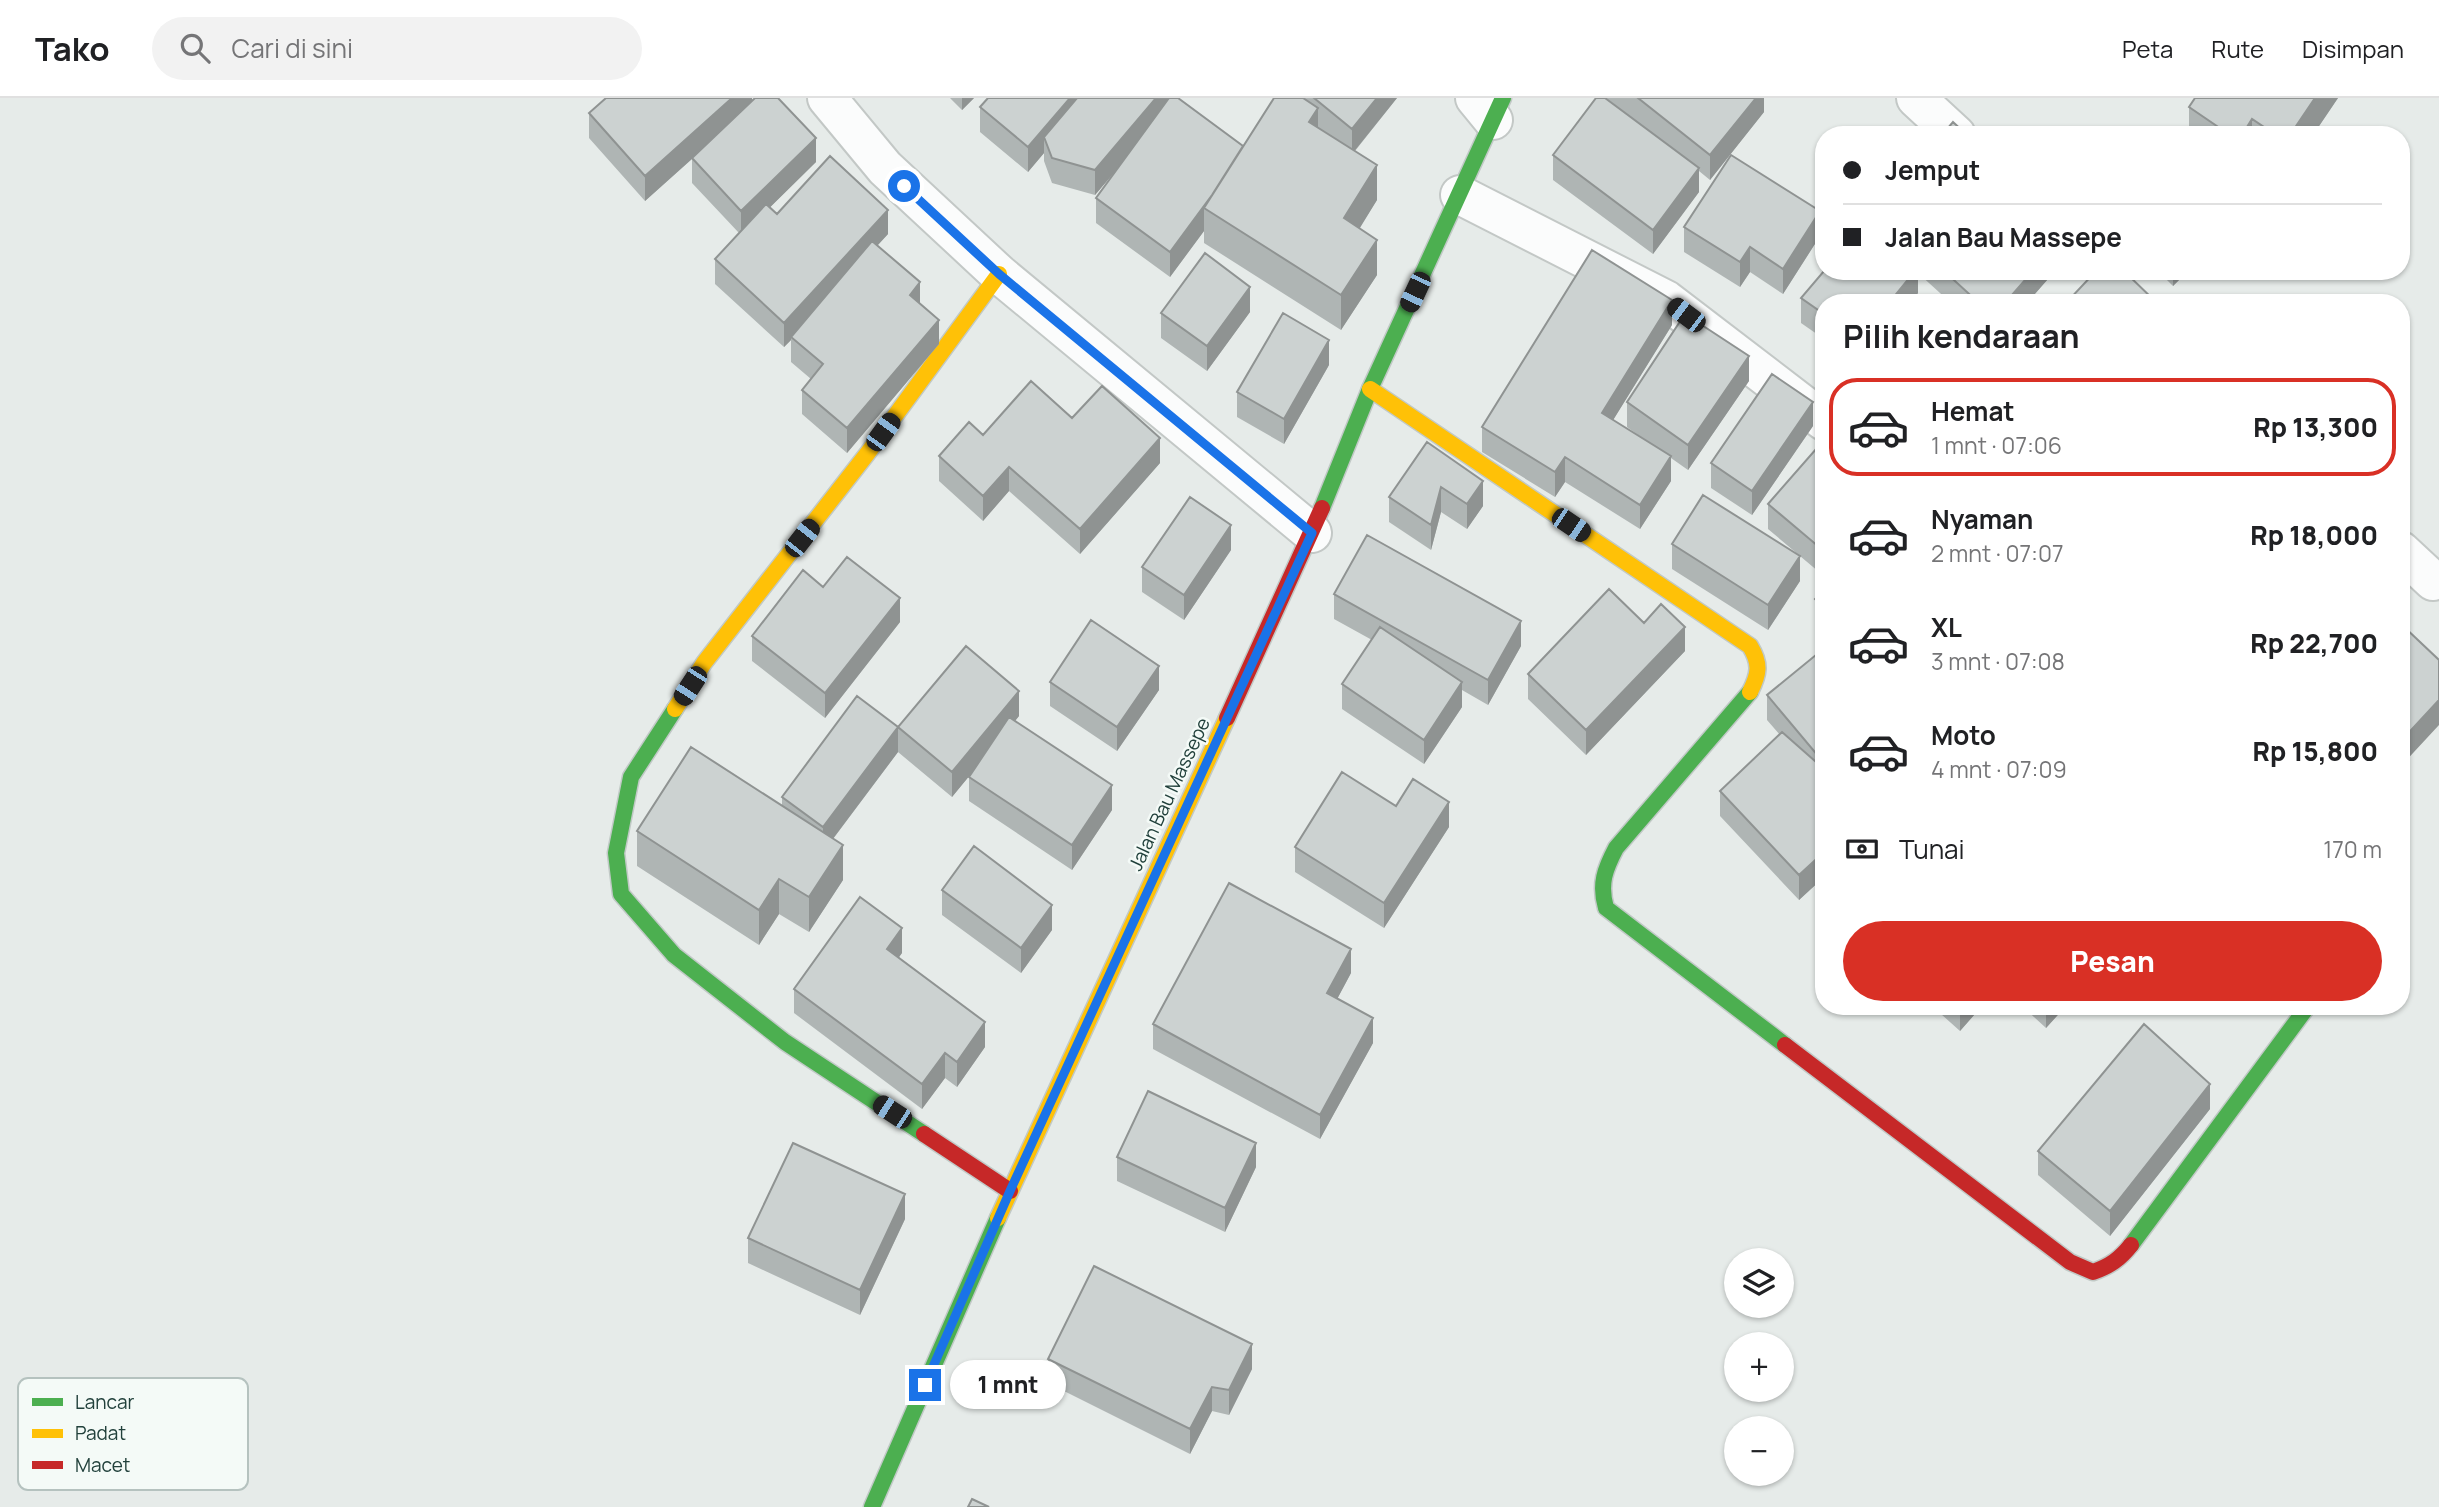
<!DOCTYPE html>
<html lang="id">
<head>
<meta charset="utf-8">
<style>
	:root { --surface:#fff; --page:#f2f2f2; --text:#202124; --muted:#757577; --line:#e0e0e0; --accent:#d93025 }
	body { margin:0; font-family:Manrope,sans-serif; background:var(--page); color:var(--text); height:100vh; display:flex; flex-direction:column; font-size:26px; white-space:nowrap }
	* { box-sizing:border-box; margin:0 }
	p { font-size:23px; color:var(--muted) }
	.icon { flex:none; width:38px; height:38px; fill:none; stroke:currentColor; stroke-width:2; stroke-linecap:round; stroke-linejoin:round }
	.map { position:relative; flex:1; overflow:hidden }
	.sheet { position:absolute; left:1815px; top:196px; width:595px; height:721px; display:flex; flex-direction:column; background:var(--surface); border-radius:28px; box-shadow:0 2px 5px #0004 }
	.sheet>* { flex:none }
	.guide { position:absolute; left:1815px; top:28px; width:595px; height:154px; border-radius:28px; box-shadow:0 2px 5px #0004; display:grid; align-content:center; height:154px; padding:0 28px; background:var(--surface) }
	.buttons { position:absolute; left:1724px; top:1150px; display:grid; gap:14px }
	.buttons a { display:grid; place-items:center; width:70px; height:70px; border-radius:50%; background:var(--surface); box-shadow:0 2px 5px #0004; font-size:35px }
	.end { position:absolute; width:32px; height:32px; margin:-16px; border:9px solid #1a73e8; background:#fff; box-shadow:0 0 0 4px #fff }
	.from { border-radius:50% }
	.bubble { position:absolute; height:49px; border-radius:24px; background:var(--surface); box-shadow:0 2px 5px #0004; font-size:23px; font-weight:800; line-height:49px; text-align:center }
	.car { position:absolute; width:21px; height:42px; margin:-21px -10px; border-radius:9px; box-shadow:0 0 5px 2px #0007; background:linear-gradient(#222 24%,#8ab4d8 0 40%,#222 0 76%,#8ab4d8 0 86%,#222 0) }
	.guide b { display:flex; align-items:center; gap:24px; height:66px; font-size:26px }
	.guide b+b { border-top:2px solid var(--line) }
	.guide i { width:18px; height:18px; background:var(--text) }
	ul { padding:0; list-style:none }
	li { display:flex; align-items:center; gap:21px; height:98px; margin:0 14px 10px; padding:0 14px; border:4px solid transparent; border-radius:28px }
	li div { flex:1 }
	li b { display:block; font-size:26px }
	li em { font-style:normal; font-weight:800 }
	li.on { border-color:var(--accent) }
	li>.icon { width:63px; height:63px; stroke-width:1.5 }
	h2 { padding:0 28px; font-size:32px; line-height:84px }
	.pay { display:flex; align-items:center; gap:18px; height:77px; padding:0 28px; font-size:26px }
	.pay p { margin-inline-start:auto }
	.primary-button { display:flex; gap:14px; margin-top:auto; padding:14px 28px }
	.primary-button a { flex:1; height:80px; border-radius:42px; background:var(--accent); color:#fff; font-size:28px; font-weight:800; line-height:80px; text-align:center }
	header { display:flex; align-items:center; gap:42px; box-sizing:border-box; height:98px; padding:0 35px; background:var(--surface); border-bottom:2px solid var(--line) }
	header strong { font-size:33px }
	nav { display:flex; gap:38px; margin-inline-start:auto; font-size:24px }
	.search { width:490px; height:63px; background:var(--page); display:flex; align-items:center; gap:18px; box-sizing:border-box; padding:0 24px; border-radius:38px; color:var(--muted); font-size:26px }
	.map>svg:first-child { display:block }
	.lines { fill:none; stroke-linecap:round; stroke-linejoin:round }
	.street-casing { stroke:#c3c8c6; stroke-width:42 }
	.fast-casing { stroke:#c1c9c6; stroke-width:19 }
	.slow-casing { stroke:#c1c9c6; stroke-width:19 }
	.jam-casing { stroke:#c1c9c6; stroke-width:19 }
	.street { stroke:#fbfcfc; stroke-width:38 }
	.fast { stroke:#4caf50; stroke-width:16 }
	.slow { stroke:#ffc107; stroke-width:16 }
	.jam { stroke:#c62828; stroke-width:16 }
	.wall { fill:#afb5b4 }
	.shaded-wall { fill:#8f9392 }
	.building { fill:#ccd2d1; stroke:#8f9392; stroke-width:2 }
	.route { stroke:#1a73e8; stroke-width:9 }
	.labels { text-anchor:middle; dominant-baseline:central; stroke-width:5; stroke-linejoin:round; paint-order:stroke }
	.street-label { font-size:19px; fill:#21403b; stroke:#f4faf7 }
	.key { fill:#f4faf7; stroke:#b5c2bf; stroke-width:2 }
	.key-label { font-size:19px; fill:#21403b }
</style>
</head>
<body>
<header>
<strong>Tako</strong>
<div class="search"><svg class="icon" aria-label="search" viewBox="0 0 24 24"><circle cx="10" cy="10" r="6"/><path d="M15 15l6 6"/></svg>Cari di sini</div>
<nav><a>Peta</a><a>Rute</a><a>Disimpan</a></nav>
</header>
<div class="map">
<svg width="2439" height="1409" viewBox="0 0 2439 1409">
	<rect width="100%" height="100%" fill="#e6ebe9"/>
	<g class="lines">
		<defs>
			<path id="street" d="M 827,0 L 885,70 L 999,176 L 1312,435
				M 1475,0 L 1493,22
				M 1916,0 L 1956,37
				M 1460,97 L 1666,202 L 1824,323
				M 2401,453 L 2433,483"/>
			<path id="fast" d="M 1322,410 L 1370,291 L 1503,0
				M 1750,594 L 1616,750 C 1605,771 1599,786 1606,810 L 1785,947
				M 675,611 L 631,679 L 616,755 L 621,796 L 674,857 L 785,944 L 924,1036
				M 2131,1147 L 2308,908
				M 872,1409 L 998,1120"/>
			<path id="slow" d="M 1370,291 L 1750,548 C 1761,566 1759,576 1750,594
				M 675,611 L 704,565 L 867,356 L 999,176
				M 998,1120 L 1227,620"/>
			<path id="jam" d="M 1227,620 L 1322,410
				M 1785,947 L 2070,1164 L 2093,1174 C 2110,1168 2120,1161 2131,1147
				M 924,1036 L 1010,1093"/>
		</defs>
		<use href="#street" class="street-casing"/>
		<use href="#fast" class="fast-casing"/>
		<use href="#slow" class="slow-casing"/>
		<use href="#jam" class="jam-casing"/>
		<use href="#street" class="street"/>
		<use href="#fast" class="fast"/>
		<use href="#slow" class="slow"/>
		<use href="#jam" class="jam"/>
	</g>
	<path class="wall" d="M 752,0 L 752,3 L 816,64 L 770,109 L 777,116 L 888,136 L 877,148 L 920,206 L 939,246 L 847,355 L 802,316 L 802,292 L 811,281 L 791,264 L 791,242 L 784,249 L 715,186 L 715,161 L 739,135 L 692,85 L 692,61 L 645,103 L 589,40 L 589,15 Z
		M 950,0 L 974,0 L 962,12 Z
		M 1274,0 L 1397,0 L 1355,53 L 1377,102 L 1359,130 L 1377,177 L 1341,232 L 1204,145 L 1204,133 L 1170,179 L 1096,125 L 1096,100 L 1119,69 L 1095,97 L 1052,85 L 1044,63 L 1044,55 L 1028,74 L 980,34 L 980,9 L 1243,48 Z
		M 1606,0 L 1764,0 L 1764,14 L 1710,82 L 1699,73 L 1699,94 L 1653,156 L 1553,82 L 1553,57 L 1627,16 Z
		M 2195,0 L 2338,0 L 2313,37 L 2189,37 L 2189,9 Z
		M 1684,129 L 1820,138 L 1783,196 L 1750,174 L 1740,189 L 1684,154 Z
		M 1824,173 L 2055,173 L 2027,205 L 1951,205 L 1918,175 L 1918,195 L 1910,205 L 1824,205 L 1824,241 L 1801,225 L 1801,200 Z
		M 2158,173 L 2188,173 L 2173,188 Z
		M 1250,214 L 1207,273 L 1161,240 L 1161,215 Z
		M 1672,227 L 1613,322 L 1648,344 L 1627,329 L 1627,304 L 1749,283 L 1688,372 L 1671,360 L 1671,383 L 1640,431 L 1565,384 L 1555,399 L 1482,354 L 1482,329 Z
		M 1329,267 L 1284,346 L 1237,319 L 1237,294 Z
		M 1072,320 L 1160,365 L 1080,456 L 1009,393 L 983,423 L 939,383 L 939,358 L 983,337 Z
		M 1813,328 L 1752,417 L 1711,390 L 1711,365 Z
		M 1824,342 L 1819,474 L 1768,431 L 1768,406 Z
		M 1427,344 L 1483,408 L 1467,431 L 1441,414 L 1431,452 L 1389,424 L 1389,399 Z
		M 1672,446 L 1800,483 L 1768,532 L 1672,471 Z
		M 1231,452 L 1184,522 L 1142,494 L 1142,469 Z
		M 823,489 L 900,524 L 825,620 L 752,563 L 752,538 Z
		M 1824,493 L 1824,535 L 1815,526 L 1815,501 Z
		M 1334,496 L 1521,548 L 1488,607 L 1462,592 L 1462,609 L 1424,666 L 1342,611 L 1342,586 L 1372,542 L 1334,521 Z
		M 1644,525 L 1685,553 L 1586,657 L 1528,601 L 1528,576 Z
		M 1824,554 L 1824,779 L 1799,802 L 1720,718 L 1720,693 L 1780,637 L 1767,622 L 1767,597 Z
		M 1050,584 L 1159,592 L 1117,653 L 1050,608 Z
		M 1019,618 L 1015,623 L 1112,712 L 1072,772 L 969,703 L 969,679 L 972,674 L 952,699 L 898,654 L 833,741 L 843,782 L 809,834 L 779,816 L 759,847 L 637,768 L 637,733 L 782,708 L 782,699 L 898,629 Z
		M 1396,708 L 1449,729 L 1384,830 L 1295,774 L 1295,749 Z
		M 942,792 L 1052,832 L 1021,875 L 942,817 Z
		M 902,855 L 898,860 L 985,949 L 957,989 L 945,980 L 922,1011 L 794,915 L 794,891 Z
		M 1351,875 L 1337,901 L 1373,945 L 1320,1041 L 1153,951 L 1153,926 Z
		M 1932,908 L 1982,908 L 1960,933 Z
		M 2022,908 L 2066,908 L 2046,930 Z
		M 2210,1011 L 2110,1138 L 2038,1077 L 2038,1053 Z
		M 1117,1059 L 1256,1069 L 1225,1134 L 1117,1083 Z
		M 905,1121 L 860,1217 L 748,1165 L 748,1140 Z
		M 1048,1261 L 1252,1271 L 1229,1317 L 1212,1313 L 1190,1356 L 1048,1285 Z"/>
	<path class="shaded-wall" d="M 732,0 L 752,0 L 752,7 L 645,103 L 645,78 Z
		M 962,0 L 974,0 L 962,12 Z
		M 1070,0 L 1090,0 L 1044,39 L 1044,55 L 1028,74 L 1028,49 Z
		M 1156,0 L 1169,0 L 1169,10 L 1095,97 L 1095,72 Z
		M 1377,0 L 1397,0 L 1352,56 L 1352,31 Z
		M 1756,0 L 1764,0 L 1764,14 L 1710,82 L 1710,57 Z
		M 2315,0 L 2338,0 L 2313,37 L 2290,37 Z
		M 1318,10 L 1318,45 L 1309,24 Z
		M 2252,21 L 2252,37 L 2242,37 Z
		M 816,40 L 816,64 L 741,138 L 741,113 Z
		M 1247,51 L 1204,110 L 1204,133 L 1170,179 L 1170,154 Z
		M 1377,67 L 1377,102 L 1344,156 L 1344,120 Z
		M 1699,70 L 1699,94 L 1653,156 L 1653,132 Z
		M 888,112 L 888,136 L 792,240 L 791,239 L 791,242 L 784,249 L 784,225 Z
		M 1820,113 L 1820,138 L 1783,196 L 1783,171 Z
		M 1377,142 L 1377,177 L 1341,232 L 1341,197 Z
		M 1750,149 L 1750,174 L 1740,189 L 1740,164 Z
		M 1915,173 L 1918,173 L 1918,195 L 1910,205 L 1889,205 Z
		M 2033,173 L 2055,173 L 2027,205 L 2005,205 Z
		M 2173,173 L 2188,173 L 2173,188 Z
		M 920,184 L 920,208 L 910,197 Z
		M 1250,189 L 1250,214 L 1207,273 L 1207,248 Z
		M 1672,202 L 1672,227 L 1602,340 L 1602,315 Z
		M 939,222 L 939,246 L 847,355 L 847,330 Z
		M 1329,242 L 1329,267 L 1284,346 L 1284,321 Z
		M 1749,258 L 1749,283 L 1688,372 L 1688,347 Z
		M 1813,304 L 1813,328 L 1752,417 L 1752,393 Z
		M 1160,340 L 1160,365 L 1080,456 L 1080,431 Z
		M 1671,358 L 1671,383 L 1640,431 L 1640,407 Z
		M 1565,359 L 1565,384 L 1555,399 L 1555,374 Z
		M 1009,369 L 1009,393 L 983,423 L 983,398 Z
		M 1483,383 L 1483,408 L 1467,431 L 1467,406 Z
		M 1441,389 L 1441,414 L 1431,452 L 1431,427 Z
		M 1231,427 L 1231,452 L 1184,522 L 1184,497 Z
		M 1824,444 L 1824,469 L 1819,474 L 1819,449 Z
		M 1800,458 L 1800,483 L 1768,532 L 1768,507 Z
		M 900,500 L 900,524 L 825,620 L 825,595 Z
		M 1521,523 L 1521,548 L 1488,607 L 1488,582 Z
		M 1685,529 L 1685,553 L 1586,657 L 1586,632 Z
		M 1159,568 L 1159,592 L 1117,653 L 1117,629 Z
		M 1462,584 L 1462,609 L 1424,666 L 1424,642 Z
		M 1019,593 L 1019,618 L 952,699 L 952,674 Z
		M 2439,602 L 2439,627 L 2401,668 L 2401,643 Z
		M 898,629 L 898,654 L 823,754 L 823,729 Z
		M 1112,687 L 1112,712 L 1072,772 L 1072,747 Z
		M 1449,704 L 1449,729 L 1384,830 L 1384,805 Z
		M 843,747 L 843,782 L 809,834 L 809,799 Z
		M 1824,754 L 1824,779 L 1799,802 L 1799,777 Z
		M 779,781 L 779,816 L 759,847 L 759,812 Z
		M 1052,807 L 1052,832 L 1021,875 L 1021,850 Z
		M 902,830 L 902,855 L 887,876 L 887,851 Z
		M 1351,851 L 1351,875 L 1327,920 L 1327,895 Z
		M 1960,908 L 1982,908 L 1960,933 Z
		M 2046,908 L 2066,908 L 2046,930 Z
		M 1373,920 L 1373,945 L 1320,1041 L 1320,1017 Z
		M 985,924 L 985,949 L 957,989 L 957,964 Z
		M 945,955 L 945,980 L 922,1011 L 922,986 Z
		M 2210,986 L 2210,1011 L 2110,1138 L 2110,1113 Z
		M 1256,1045 L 1256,1069 L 1225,1134 L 1225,1110 Z
		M 905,1096 L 905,1121 L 860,1217 L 860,1192 Z
		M 1252,1246 L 1252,1271 L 1229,1317 L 1229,1292 Z
		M 1212,1289 L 1212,1313 L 1190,1356 L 1190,1331 Z"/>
	<path class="building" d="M 606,0 L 732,0 L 645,78 L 589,15 Z
		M 755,0 L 778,0 L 816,40 L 741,113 L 692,60 Z
		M 988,0 L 1070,0 L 1028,49 L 980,9 Z
		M 1077,0 L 1156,0 L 1095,72 L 1052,60 L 1044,39 Z
		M 1169,0 L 1178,0 L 1243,48 L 1212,97 L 1170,154 L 1096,100 Z
		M 1274,0 L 1303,0 L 1318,10 L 1309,24 L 1377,67 L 1344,120 L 1377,142 L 1341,197 L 1204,110 Z
		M 1314,0 L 1377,0 L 1352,31 Z
		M 1596,0 L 1605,0 L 1699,70 L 1653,132 L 1553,57 Z
		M 1638,0 L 1756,0 L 1710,57 Z
		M 2195,0 L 2315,0 L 2290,37 L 2276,37 L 2252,21 L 2242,37 L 2230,37 L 2189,9 Z
		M 1953,24 L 1967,37 L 1942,37 Z
		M 1731,57 L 1820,113 L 1783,171 L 1750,149 L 1740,164 L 1684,129 Z
		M 830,58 L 888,112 L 784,225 L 715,161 L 766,106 L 777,116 Z
		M 872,143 L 920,184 L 910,197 L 939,222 L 847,330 L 802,292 L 823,266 L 791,239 Z
		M 1592,152 L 1672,202 L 1602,315 L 1671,358 L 1640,407 L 1565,359 L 1555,374 L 1482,329 Z
		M 1205,155 L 1250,189 L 1207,248 L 1161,215 Z
		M 1824,173 L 1915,173 L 1889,205 L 1824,205 L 1824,216 L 1801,200 Z
		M 1944,173 L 2033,173 L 2005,205 L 1979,205 Z
		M 2096,173 L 2124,173 L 2157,205 L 2066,205 Z
		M 1283,215 L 1329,242 L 1284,321 L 1237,294 Z
		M 1685,216 L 1749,258 L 1688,347 L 1627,304 Z
		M 1772,276 L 1813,304 L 1752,393 L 1711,365 Z
		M 1031,283 L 1072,320 L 1102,288 L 1160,340 L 1080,431 L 1009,369 L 983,398 L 939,358 L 969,324 L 983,337 Z
		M 1824,342 L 1824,444 L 1819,449 L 1768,406 Z
		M 1427,344 L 1483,383 L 1467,406 L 1441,389 L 1431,427 L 1389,399 Z
		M 1703,397 L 1800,458 L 1768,507 L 1672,446 Z
		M 1190,399 L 1231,427 L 1184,497 L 1142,469 Z
		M 1367,437 L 1521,523 L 1488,582 L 1334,496 Z
		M 847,459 L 900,500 L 825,595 L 752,538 L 803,472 L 823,489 Z
		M 1609,491 L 1644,525 L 1661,506 L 1685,529 L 1586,632 L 1528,576 Z
		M 1824,493 L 1824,510 L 1815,501 Z
		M 1091,522 L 1159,568 L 1117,629 L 1050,584 Z
		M 2401,526 L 2439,562 L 2439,602 L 2401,643 Z
		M 1380,529 L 1462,584 L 1424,642 L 1342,586 Z
		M 966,548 L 1019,593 L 952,674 L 898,629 Z
		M 1822,552 L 1824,554 L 1824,665 L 1767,597 Z
		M 857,598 L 898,629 L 823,729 L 782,699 Z
		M 1009,619 L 1112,687 L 1072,747 L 969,679 Z
		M 1782,634 L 1824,671 L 1824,754 L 1799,777 L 1720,693 Z
		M 691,649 L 843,747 L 809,799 L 779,781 L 759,812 L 637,733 Z
		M 1342,674 L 1396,708 L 1413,681 L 1449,704 L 1384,805 L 1295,749 Z
		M 974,748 L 1052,807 L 1021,850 L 942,792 Z
		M 1229,785 L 1351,851 L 1327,895 L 1373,920 L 1320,1017 L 1153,926 Z
		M 860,799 L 902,830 L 887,851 L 985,924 L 957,964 L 945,955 L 922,986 L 794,891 Z
		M 2144,926 L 2210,986 L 2110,1113 L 2038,1053 Z
		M 1148,993 L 1256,1045 L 1225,1110 L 1117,1059 Z
		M 793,1045 L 905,1096 L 860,1192 L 748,1140 Z
		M 1094,1168 L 1252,1246 L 1229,1292 L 1212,1289 L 1190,1331 L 1048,1261 Z
		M 972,1401 L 989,1409 L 968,1409 Z"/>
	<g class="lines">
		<path class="route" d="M 904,88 L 999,176 L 1312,435 L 1010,1093 L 925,1287"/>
	</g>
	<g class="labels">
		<g class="street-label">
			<text transform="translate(1169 696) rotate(-65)">Jalan Bau Massepe</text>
		</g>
	</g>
	<rect x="18" y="1280" width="230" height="112" rx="10" class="key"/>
	<rect x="32" y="1300" width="31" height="8" fill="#4caf50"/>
	<rect x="32" y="1331" width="31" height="9" fill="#ffc107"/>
	<rect x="32" y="1363" width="31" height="8" fill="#c62828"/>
	<g class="key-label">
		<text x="75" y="1311">Lancar</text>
		<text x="75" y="1342">Padat</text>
		<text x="75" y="1374">Macet</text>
	</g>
</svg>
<div class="buttons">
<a><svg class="icon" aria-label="layers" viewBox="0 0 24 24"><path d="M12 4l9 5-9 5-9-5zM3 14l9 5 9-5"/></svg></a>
<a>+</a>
<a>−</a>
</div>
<i class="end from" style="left:904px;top:88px"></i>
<i class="end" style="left:925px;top:1287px"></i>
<div class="bubble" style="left:950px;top:1262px;width:116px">1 mnt</div>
<i class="car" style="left:1415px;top:194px;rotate:205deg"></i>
<i class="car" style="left:1686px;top:217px;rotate:307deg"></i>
<i class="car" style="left:883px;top:334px;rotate:36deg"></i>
<i class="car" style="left:1571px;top:427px;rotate:124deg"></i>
<i class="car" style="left:802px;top:440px;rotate:38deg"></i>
<i class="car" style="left:690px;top:588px;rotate:213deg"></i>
<i class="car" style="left:892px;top:1014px;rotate:303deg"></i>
<div class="guide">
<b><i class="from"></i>Jemput</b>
<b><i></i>Jalan Bau Massepe</b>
</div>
<section class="sheet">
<h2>Pilih kendaraan</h2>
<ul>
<li class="on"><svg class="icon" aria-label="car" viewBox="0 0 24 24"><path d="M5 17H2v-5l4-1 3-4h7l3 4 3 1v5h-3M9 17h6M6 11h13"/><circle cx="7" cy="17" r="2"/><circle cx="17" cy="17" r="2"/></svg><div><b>Hemat</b><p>1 mnt · 07:06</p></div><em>Rp 13,300</em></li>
<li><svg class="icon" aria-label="car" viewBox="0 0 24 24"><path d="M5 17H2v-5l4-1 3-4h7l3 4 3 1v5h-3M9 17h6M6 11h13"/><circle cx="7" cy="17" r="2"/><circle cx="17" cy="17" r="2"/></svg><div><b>Nyaman</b><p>2 mnt · 07:07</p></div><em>Rp 18,000</em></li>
<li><svg class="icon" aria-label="car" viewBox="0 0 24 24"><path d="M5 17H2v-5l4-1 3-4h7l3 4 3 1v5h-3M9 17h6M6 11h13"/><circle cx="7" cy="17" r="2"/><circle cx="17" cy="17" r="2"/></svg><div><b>XL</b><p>3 mnt · 07:08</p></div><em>Rp 22,700</em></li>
<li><svg class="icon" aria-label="car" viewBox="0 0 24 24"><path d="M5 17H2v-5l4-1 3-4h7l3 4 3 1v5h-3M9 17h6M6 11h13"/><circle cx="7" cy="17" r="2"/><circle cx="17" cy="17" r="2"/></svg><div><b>Moto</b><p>4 mnt · 07:09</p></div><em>Rp 15,800</em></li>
</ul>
<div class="pay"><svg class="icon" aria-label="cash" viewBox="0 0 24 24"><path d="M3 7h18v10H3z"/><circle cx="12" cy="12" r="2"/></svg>Tunai<p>170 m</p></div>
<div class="primary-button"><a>Pesan</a></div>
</section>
</div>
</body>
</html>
